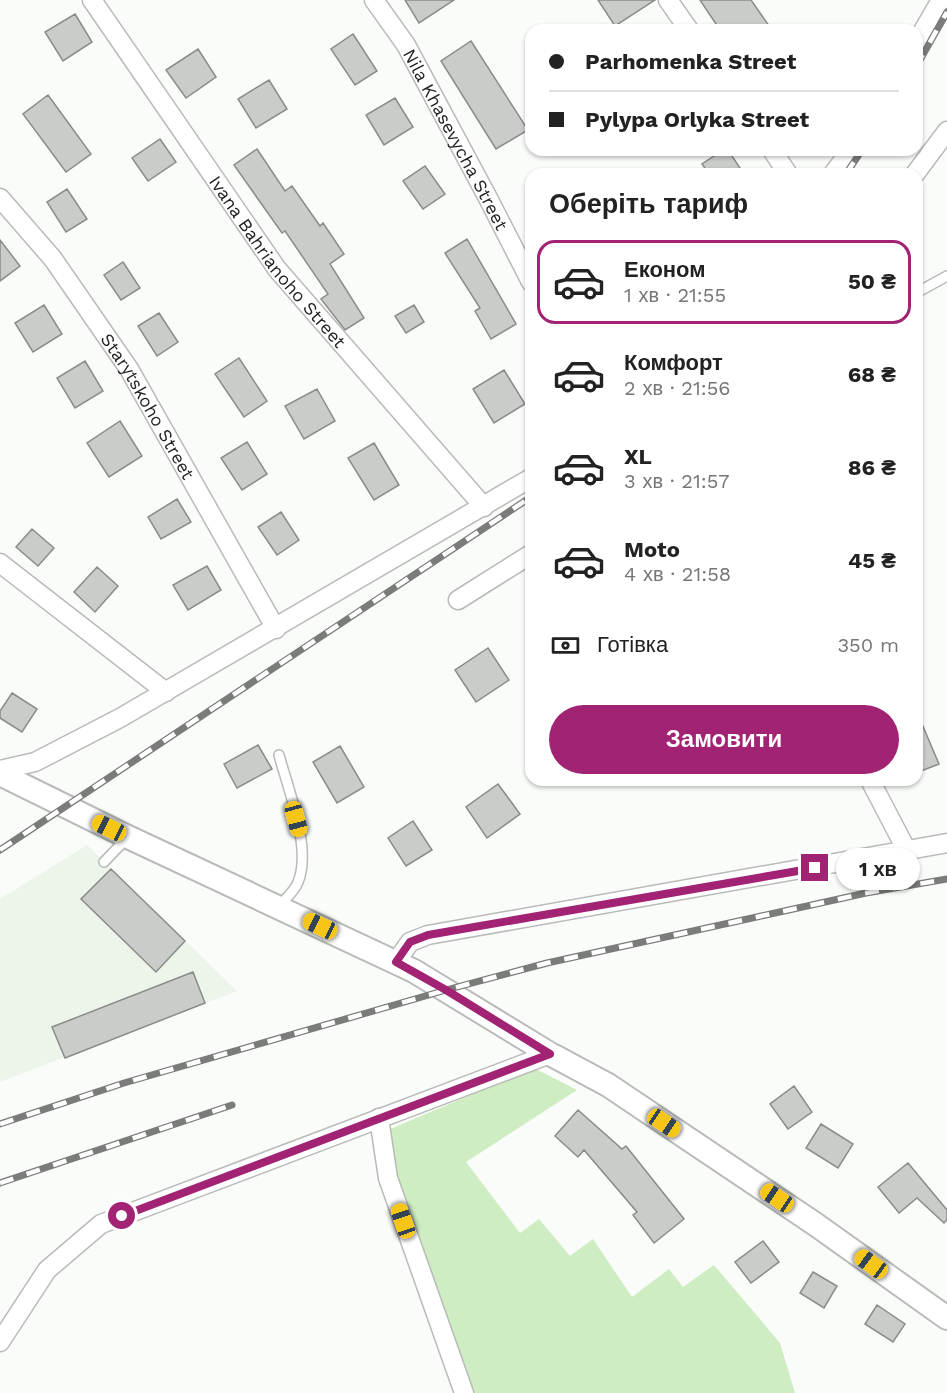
<!DOCTYPE html>
<html lang="uk">
<head>
<meta charset="utf-8">
<style>
	:root { --surface:#fff; --page:#f2f2f2; --text:#222; --muted:#767676; --line:#e0e0e0; --accent:#a22274 }
	body { margin:0; font-family:"Work Sans",sans-serif; background:var(--page); color:var(--text); height:100vh; display:flex; flex-direction:column; font-size:22px; white-space:nowrap }
	* { box-sizing:border-box; margin:0 }
	p { font-size:20px; color:var(--muted) }
	.icon { flex:none; width:33px; height:33px; fill:none; stroke:currentColor; stroke-width:2; stroke-linecap:round; stroke-linejoin:round }
	.map { position:relative; flex:1; overflow:hidden }
	.details { position:absolute; left:525px; top:168px; width:398px; height:618px; display:flex; flex-direction:column; background:var(--surface); border-radius:18px; box-shadow:0 2px 4px #0004 }
	.details>* { flex:none }
	.top-card { position:absolute; left:525px; top:24px; width:398px; height:132px; border-radius:18px; box-shadow:0 2px 4px #0004; display:grid; align-content:center; height:132px; padding:0 24px; background:var(--surface) }
	.end { position:absolute; width:27px; height:27px; margin:-14px; border:8px solid #a22274; background:#fff; box-shadow:0 0 0 3px #fff }
	.from { border-radius:50% }
	.bubble { position:absolute; height:42px; border-radius:21px; background:var(--surface); box-shadow:0 2px 4px #0004; font-size:20px; font-weight:700; line-height:42px; text-align:center }
	.car { position:absolute; width:18px; height:36px; margin:-18px -9px; border-radius:8px; box-shadow:0 0 4px 2px #0007; background:linear-gradient(#f5c518 24%,#345 0 40%,#f5c518 0 76%,#345 0 86%,#f5c518 0) }
	.top-card b { display:flex; align-items:center; gap:21px; height:57px; font-size:22px }
	.top-card b+b { border-top:2px solid var(--line) }
	.top-card i { width:15px; height:15px; background:var(--text) }
	ul { padding:0; list-style:none }
	li { display:flex; align-items:center; gap:18px; height:84px; margin:0 12px 9px; padding:0 12px; border:3px solid transparent; border-radius:18px }
	li div { flex:1 }
	li b { display:block; font-size:22px }
	li em { font-style:normal; font-weight:700 }
	li.on { border-color:var(--accent) }
	li>.icon { width:54px; height:54px; stroke-width:1.5 }
	h2 { padding:0 24px; font-size:27px; line-height:72px }
	.pay { display:flex; align-items:center; gap:15px; height:66px; padding:0 24px; font-size:22px }
	.pay p { margin-inline-start:auto }
	.button { display:flex; gap:12px; margin-top:auto; padding:12px 24px }
	.button a { flex:1; height:69px; border-radius:36px; background:var(--accent); color:#fff; font-size:24px; font-weight:700; line-height:69px; text-align:center }
	.map>svg:first-child { display:block }
	.built { fill:#edf5ea }
	.green { fill:#ceedc2 }
	.building { fill:#c9ccc8; stroke:#898c88; stroke-width:1.5 }
	.lines { fill:none; stroke-linecap:round; stroke-linejoin:round }
	.service-casing { stroke:#b8bbb7; stroke-width:12 }
	.minor-casing { stroke:#b8bbb7; stroke-width:21 }
	.tertiary-casing { stroke:#b8bbb7; stroke-width:26 }
	.service { stroke:#fff; stroke-width:9 }
	.minor { stroke:#fff; stroke-width:18 }
	.tertiary { stroke:#fff; stroke-width:22 }
	.rail-casing { stroke:#7a7c7a; stroke-width:7 }
	.rail { stroke:#fff; stroke-width:4.5; stroke-dasharray:14; stroke-linecap:butt }
	.route { stroke:#a22274; stroke-width:8 }
	.labels { text-anchor:middle; dominant-baseline:central; stroke-width:6; stroke-linejoin:round; paint-order:stroke }
	.street-label { font-size:18px; fill:#1e1f1e; stroke:#fff }
</style>
</head>
<body>
<div class="map">
<svg width="947" height="1393" viewBox="0 0 947 1393">
	<rect width="100%" height="100%" fill="#f9fcf8"/>
	<path class="built" d="M 87,845 L 237,991 L 0,1082 L 0,899 Z"/>
	<path class="green" d="M 534,1068 L 577,1090 L 466,1162 L 520,1233 L 539,1219 L 570,1256 L 593,1239 L 632,1297 L 669,1269 L 683,1287 L 714,1265 L 780,1343 L 795,1393 L 464,1393 L 381,1133 Z"/>
	<path class="building" d="M 405,0 L 454,0 L 419,23 Z
		M 598,0 L 655,0 L 615,26 Z
		M 700,0 L 751,0 L 772,30 L 720,30 Z
		M 75,14 L 92,42 L 63,61 L 45,32 Z
		M 353,34 L 377,71 L 355,85 L 331,49 Z
		M 471,41 L 528,130 L 496,149 L 441,61 Z
		M 198,49 L 216,77 L 186,98 L 166,70 Z
		M 269,80 L 287,109 L 256,128 L 238,99 Z
		M 48,95 L 91,154 L 66,172 L 23,114 Z
		M 395,98 L 413,127 L 384,145 L 366,115 Z
		M 160,139 L 176,162 L 148,181 L 132,158 Z
		M 257,149 L 285,191 L 292,186 L 320,226 L 323,223 L 344,254 L 330,264 L 364,318 L 345,330 L 321,299 L 328,294 L 285,231 L 282,233 L 234,165 Z
		M 723,150 L 728,150 L 744,174 L 709,174 L 702,164 Z
		M 425,166 L 445,194 L 423,209 L 403,181 Z
		M 67,189 L 87,219 L 66,232 L 47,202 Z
		M 467,239 L 516,324 L 491,339 L 475,311 L 480,308 L 445,253 Z
		M 0,240 L 20,266 L 0,281 Z
		M 123,262 L 140,288 L 121,300 L 104,275 Z
		M 44,305 L 62,334 L 33,352 L 15,323 Z
		M 414,305 L 424,322 L 406,333 L 395,316 Z
		M 159,313 L 178,342 L 157,356 L 138,326 Z
		M 239,358 L 267,401 L 244,417 L 215,374 Z
		M 85,361 L 103,391 L 75,408 L 57,378 Z
		M 504,370 L 525,404 L 494,423 L 473,389 Z
		M 317,389 L 335,421 L 304,439 L 285,406 Z
		M 120,421 L 142,456 L 109,477 L 87,443 Z
		M 247,442 L 267,474 L 242,490 L 221,458 Z
		M 374,443 L 399,485 L 374,500 L 348,458 Z
		M 177,499 L 191,522 L 161,539 L 148,517 Z
		M 281,512 L 299,540 L 277,555 L 258,527 Z
		M 32,529 L 54,548 L 38,566 L 16,547 Z
		M 207,566 L 221,590 L 188,610 L 173,585 Z
		M 97,567 L 118,586 L 95,612 L 74,592 Z
		M 488,648 L 509,680 L 476,702 L 455,670 Z
		M 12,693 L 37,709 L 22,732 L 0,718 L 0,711 Z
		M 916,710 L 939,764 L 916,773 Z
		M 258,745 L 272,769 L 237,788 L 224,764 Z
		M 340,746 L 364,787 L 337,803 L 313,762 Z
		M 498,784 L 520,814 L 487,838 L 466,807 Z
		M 413,821 L 432,850 L 406,866 L 388,838 Z
		M 111,869 L 185,941 L 156,972 L 81,899 Z
		M 193,972 L 205,1003 L 65,1058 L 52,1027 Z
		M 794,1086 L 812,1112 L 788,1129 L 770,1104 Z
		M 578,1110 L 622,1149 L 626,1146 L 684,1219 L 654,1243 L 633,1215 L 637,1212 L 584,1150 L 578,1157 L 555,1136 Z
		M 821,1124 L 853,1144 L 838,1168 L 806,1148 Z
		M 908,1163 L 947,1210 L 947,1220 L 944,1223 L 917,1198 L 899,1213 L 878,1187 Z
		M 763,1241 L 779,1262 L 751,1283 L 735,1262 Z
		M 813,1272 L 837,1286 L 824,1308 L 800,1293 Z
		M 877,1305 L 905,1324 L 893,1342 L 865,1324 Z"/>
	<g class="lines">
		<defs>
			<path id="service" d="M 916,293 L 947,276
				M 104,862 L 128,837
				M 278,907 C 284,900 295,891 298,882 C 312,849 288,789 279,755"/>
			<g id="minor">
				<path id="s1" d="M 92,0 L 277,269 L 484,507"/>
				<path id="s2" d="M 374,0 L 406,45 L 489,200 L 531,282"/>
				<path d="M 668,0 L 689,30"/>
				<path d="M 916,43 L 941,0"/>
				<path d="M 772,150 L 788,174"/>
				<path d="M 833,174 L 851,150"/>
				<path d="M 915,174 L 947,131"/>
				<path id="s3" d="M 0,198 L 53,259 L 129,369 L 276,629"/>
				<path d="M 0,563 L 166,692"/>
				<path d="M 458,600 L 531,554"/>
				<path d="M 0,770 L 35,762 L 120,718 L 531,478"/>
				<path d="M 870,780 L 907,851"/>
				<path d="M 396,962 L 410,942 L 428,935 L 947,843"/>
				<path d="M 379,1118 L 388,1178 L 464,1393"/>
				<path d="M 0,1342 L 47,1270 L 101,1224 L 550,1054 L 554,1056"/>
			</g>
			<path id="tertiary" d="M 0,774 L 128,837 L 414,971 L 550,1054
				M 554,1056 L 608,1085 L 815,1224 L 947,1318"/>
		</defs>
		<use href="#service" class="service-casing"/>
		<use href="#minor" class="minor-casing"/>
		<use href="#tertiary" class="tertiary-casing"/>
		<use href="#service" class="service"/>
		<use href="#minor" class="minor"/>
		<use href="#tertiary" class="tertiary"/>
		<defs>
			<path id="rail" d="M 916,67 L 947,12
				M 846,174 L 862,150
				M 0,850 L 531,497
				M 0,1124 L 124,1083 L 446,990 L 547,963 L 866,893 L 947,879
				M 0,1183 L 232,1105"/>
		</defs>
		<use href="#rail" class="rail-casing"/>
		<use href="#rail" class="rail"/>
	</g>
	<g class="lines">
		<path class="route" d="M 122,1216 L 550,1054 L 446,990 L 396,962 L 410,942 L 428,935 L 815,868"/>
	</g>
	<g class="labels">
		<g class="street-label">
			<text stroke="none"><textPath href="#s2" startOffset="162">Nila Khasevycha Street</textPath></text>
			<text stroke="none"><textPath href="#s1" startOffset="321">Ivana Bahrianoho Street</textPath></text>
			<text stroke="none"><textPath href="#s3" startOffset="256">Starytskoho Street</textPath></text>
		</g>
	</g>
</svg>
<i class="end from" style="left:122px;top:1216px"></i>
<i class="end" style="left:815px;top:868px"></i>
<div class="bubble" style="left:836px;top:848px;width:84px">1 хв</div>
<i class="car" style="left:296px;top:819px;rotate:165deg"></i>
<i class="car" style="left:109px;top:828px;rotate:296deg"></i>
<i class="car" style="left:320px;top:926px;rotate:295deg"></i>
<i class="car" style="left:664px;top:1123px;rotate:124deg"></i>
<i class="car" style="left:777px;top:1198px;rotate:304deg"></i>
<i class="car" style="left:403px;top:1221px;rotate:341deg"></i>
<i class="car" style="left:871px;top:1264px;rotate:306deg"></i>
<div class="top-card">
<b><i class="from"></i>Parhomenka Street</b>
<b><i></i>Pylypa Orlyka Street</b>
</div>
<section class="details">
<h2>Оберіть тариф</h2>
<ul>
<li class="on"><svg class="icon" aria-label="car" viewBox="0 0 24 24"><path d="M5 17H2v-5l4-1 3-4h7l3 4 3 1v5h-3M9 17h6M6 11h13"/><circle cx="7" cy="17" r="2"/><circle cx="17" cy="17" r="2"/></svg><div><b>Економ</b><p>1 хв · 21:55</p></div><em>50 ₴</em></li>
<li><svg class="icon" aria-label="car" viewBox="0 0 24 24"><path d="M5 17H2v-5l4-1 3-4h7l3 4 3 1v5h-3M9 17h6M6 11h13"/><circle cx="7" cy="17" r="2"/><circle cx="17" cy="17" r="2"/></svg><div><b>Комфорт</b><p>2 хв · 21:56</p></div><em>68 ₴</em></li>
<li><svg class="icon" aria-label="car" viewBox="0 0 24 24"><path d="M5 17H2v-5l4-1 3-4h7l3 4 3 1v5h-3M9 17h6M6 11h13"/><circle cx="7" cy="17" r="2"/><circle cx="17" cy="17" r="2"/></svg><div><b>XL</b><p>3 хв · 21:57</p></div><em>86 ₴</em></li>
<li><svg class="icon" aria-label="car" viewBox="0 0 24 24"><path d="M5 17H2v-5l4-1 3-4h7l3 4 3 1v5h-3M9 17h6M6 11h13"/><circle cx="7" cy="17" r="2"/><circle cx="17" cy="17" r="2"/></svg><div><b>Moto</b><p>4 хв · 21:58</p></div><em>45 ₴</em></li>
</ul>
<div class="pay"><svg class="icon" aria-label="cash" viewBox="0 0 24 24"><path d="M3 7h18v10H3z"/><circle cx="12" cy="12" r="2"/></svg>Готівка<p>350 m</p></div>
<div class="button"><a>Замовити</a></div>
</section>
</div>
</body>
</html>
